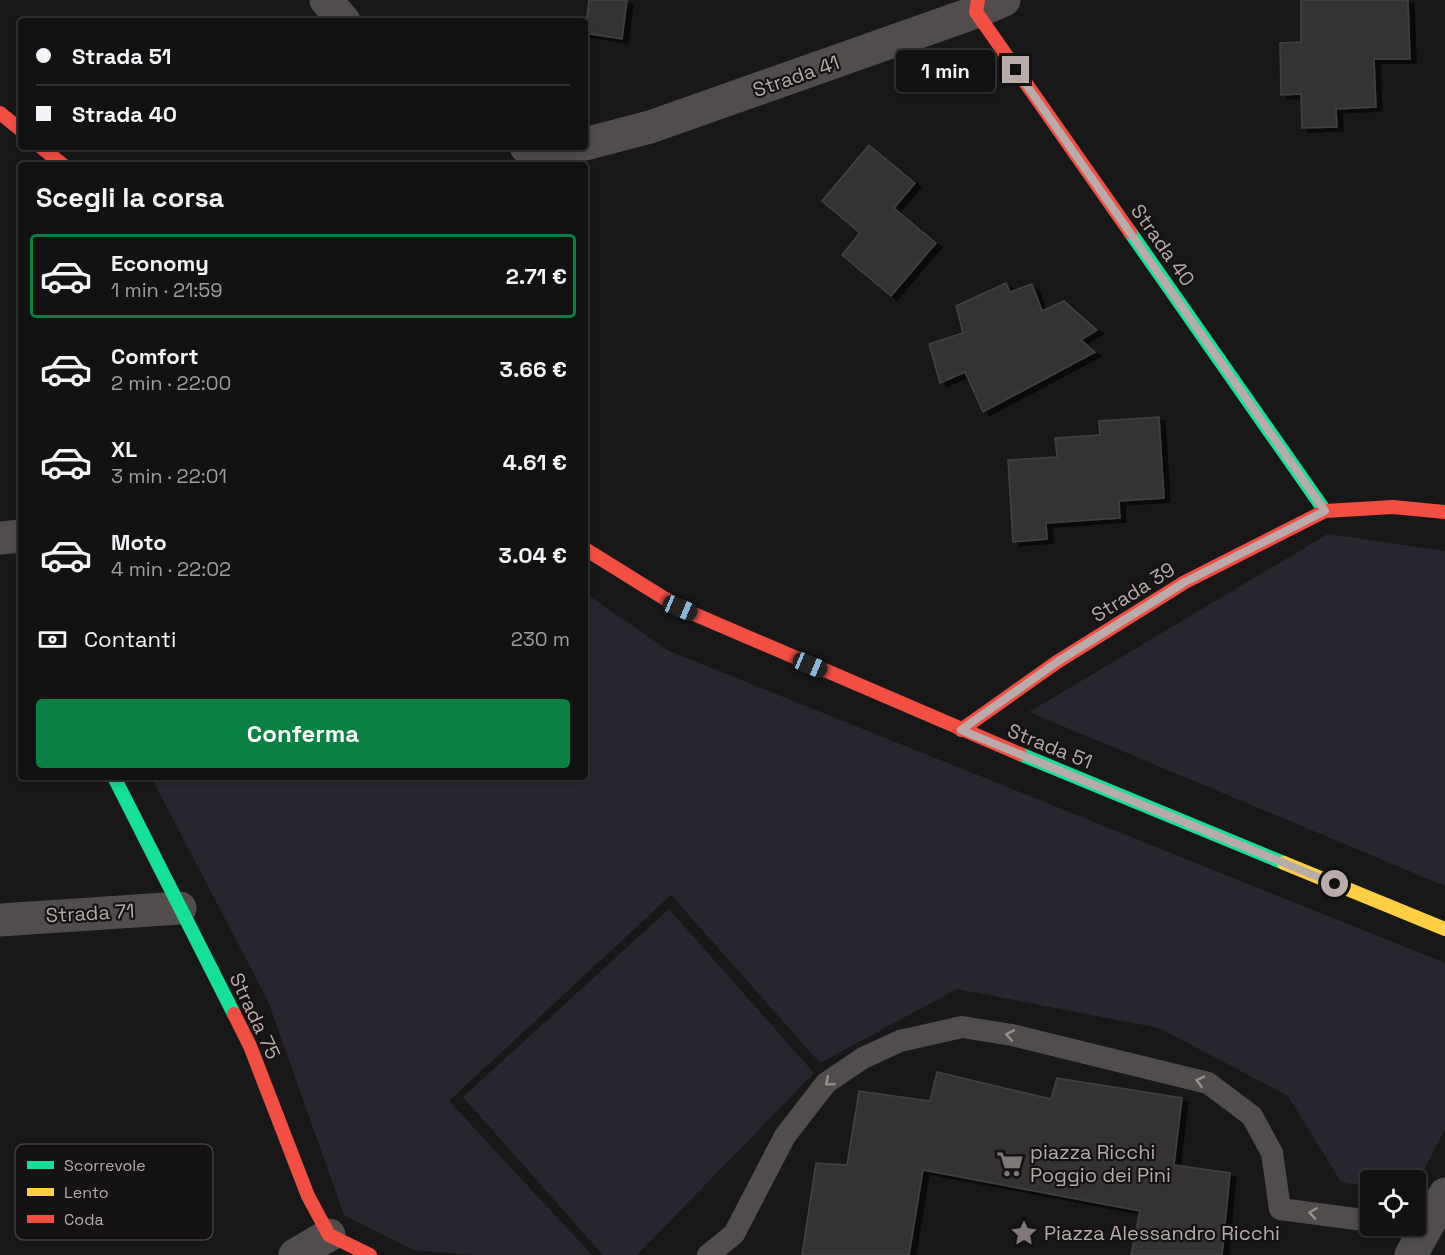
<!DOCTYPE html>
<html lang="it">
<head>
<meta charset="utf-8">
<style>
	:root { --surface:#121212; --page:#1f2020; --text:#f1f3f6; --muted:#9c9e9f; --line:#313232; --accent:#0b8043 }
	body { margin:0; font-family:"Space Grotesk",sans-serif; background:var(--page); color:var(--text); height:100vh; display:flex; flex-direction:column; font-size:22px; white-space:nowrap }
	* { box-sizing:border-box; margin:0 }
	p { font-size:20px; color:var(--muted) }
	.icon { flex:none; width:33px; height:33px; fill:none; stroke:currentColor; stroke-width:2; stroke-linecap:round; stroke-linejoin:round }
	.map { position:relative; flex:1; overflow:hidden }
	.panel { position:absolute; left:18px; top:162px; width:570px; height:618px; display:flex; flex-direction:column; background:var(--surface); border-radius:6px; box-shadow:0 3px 9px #0003,0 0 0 2px var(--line) }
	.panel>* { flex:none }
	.top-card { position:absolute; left:18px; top:18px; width:570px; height:132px; border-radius:6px; box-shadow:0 3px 9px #0003,0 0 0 2px var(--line); display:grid; align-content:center; height:132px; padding:0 18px; background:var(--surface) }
	.buttons { position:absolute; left:1360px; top:1170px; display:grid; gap:12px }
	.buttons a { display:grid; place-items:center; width:66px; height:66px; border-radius:6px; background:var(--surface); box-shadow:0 3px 9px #0003,0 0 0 2px var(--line); font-size:30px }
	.end { position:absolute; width:27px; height:27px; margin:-14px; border:8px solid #b8aba9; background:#111; box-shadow:0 0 0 3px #111 }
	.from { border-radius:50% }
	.bubble { position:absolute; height:42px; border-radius:6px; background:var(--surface); box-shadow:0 3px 9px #0003,0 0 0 2px var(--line); font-size:20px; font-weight:600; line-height:42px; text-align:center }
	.car { position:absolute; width:18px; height:36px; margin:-18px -9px; border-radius:8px; box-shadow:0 0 4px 2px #0007; background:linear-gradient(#222 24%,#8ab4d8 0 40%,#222 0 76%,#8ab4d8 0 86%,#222 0) }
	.top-card b { display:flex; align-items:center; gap:21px; height:57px; font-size:22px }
	.top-card b+b { border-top:2px solid var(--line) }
	.top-card i { width:15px; height:15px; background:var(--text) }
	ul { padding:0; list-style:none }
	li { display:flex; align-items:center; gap:18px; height:84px; margin:0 12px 9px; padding:0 6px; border:3px solid transparent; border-radius:6px }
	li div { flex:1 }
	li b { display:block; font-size:22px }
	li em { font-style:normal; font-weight:600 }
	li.selected { border-color:var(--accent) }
	li>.icon { width:54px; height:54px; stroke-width:1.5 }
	h2 { padding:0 18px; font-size:27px; line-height:72px }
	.pay { display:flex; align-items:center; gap:15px; height:66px; padding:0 18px; font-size:22px }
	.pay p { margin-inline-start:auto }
	.button { display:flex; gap:12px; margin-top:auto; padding:12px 18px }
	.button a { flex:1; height:69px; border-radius:6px; background:var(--accent); color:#fff; font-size:24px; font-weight:600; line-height:69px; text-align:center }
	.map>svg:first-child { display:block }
	.green { fill:#29252e }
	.building { fill:#353332; stroke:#444140; stroke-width:1.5; filter:url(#shadow) }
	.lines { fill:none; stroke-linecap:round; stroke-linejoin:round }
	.lane { stroke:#514d4c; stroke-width:22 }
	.street { stroke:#514d4c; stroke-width:33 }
	.fast { stroke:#16e098; stroke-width:14 }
	.slow { stroke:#ffcf43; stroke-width:14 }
	.jam { stroke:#f24e42; stroke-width:14 }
	.oneway { stroke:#998f8d }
	.route { stroke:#b8aba9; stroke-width:8 }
	.labels { text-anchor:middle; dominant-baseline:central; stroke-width:4.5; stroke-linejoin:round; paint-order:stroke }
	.street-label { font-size:20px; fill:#b8aba9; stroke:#141212 }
	.poi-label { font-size:20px; fill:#b8aba9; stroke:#141212; text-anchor:start }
	.key { fill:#141212; stroke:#45403f; stroke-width:1.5 }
	.key-label { font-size:16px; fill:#b8aba9 }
</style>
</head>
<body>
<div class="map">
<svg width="1445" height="1255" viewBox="0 0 1445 1255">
	<defs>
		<filter id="shadow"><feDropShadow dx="6" dy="4" stdDeviation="0" flood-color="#0009"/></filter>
	</defs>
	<rect width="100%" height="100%" fill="#181818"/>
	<path class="green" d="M 1328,534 L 1445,551 L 1445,886 L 1029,712 Z
		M 585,593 L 669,651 L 1445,963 L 1445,1129 L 1416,1186 L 1416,1180 L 1371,1180 L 1371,1187 L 1341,1182 L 1288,1096 L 1159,1028 L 957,989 L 820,1063 L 671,895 L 449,1101 L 592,1255 L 474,1255 L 413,1250 L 344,1215 L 268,1001 L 151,777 L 585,777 Z
		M 669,909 L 814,1073 L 637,1255 L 603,1255 L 463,1097 Z"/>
	<path class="building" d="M 589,0 L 627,0 L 622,39 L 585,33 Z
		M 1301,0 L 1408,0 L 1410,59 L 1374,59 L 1376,107 L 1336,109 L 1337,127 L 1302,128 L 1301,94 L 1281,95 L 1280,43 L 1301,42 Z
		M 869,145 L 915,183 L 894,208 L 936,243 L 891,296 L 842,255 L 860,233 L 822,201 Z
		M 1006,283 L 1010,292 L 1032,284 L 1042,311 L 1064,301 L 1097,330 L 1081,340 L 1095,352 L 983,412 L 965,372 L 940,383 L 929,344 L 963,333 L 956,306 Z
		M 1159,417 L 1164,498 L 1119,501 L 1120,518 L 1046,523 L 1047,539 L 1013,542 L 1008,460 L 1057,457 L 1055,438 L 1100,435 L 1099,421 Z
		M 937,1072 L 1051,1099 L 1057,1078 L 1182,1098 L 1174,1165 L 1230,1173 L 1222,1255 L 1131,1255 L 1140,1211 L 923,1170 L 909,1255 L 802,1255 L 816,1163 L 847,1165 L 859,1091 L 930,1101 Z"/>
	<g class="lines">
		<path class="lane" d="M 708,1255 L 734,1234 L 785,1136 L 826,1083 L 863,1058 L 900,1041 L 962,1027 L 1012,1035 L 1208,1083 L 1252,1116 L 1272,1153 L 1280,1209 L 1371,1221"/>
		<path class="street" d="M 326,0 L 344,21
			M 585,144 L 650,127 L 976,12 L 1004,0
			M 526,147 L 538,156 L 572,147
			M 0,538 L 21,536
			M 0,920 L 180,908
			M 295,1255 L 329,1235
			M 1411,1255 L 1445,1194"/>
		<path class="fast" d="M 1130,232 L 1325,511
			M 1020,754 L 1284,863
			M 114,777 L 234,1014"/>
		<path class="slow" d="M 1284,863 L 1445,929"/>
		<path class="jam" d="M 978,0 L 976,12 L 1130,232
			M 0,113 L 21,130
			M 41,147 L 63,165
			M 585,549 L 680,608 L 1020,754
			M 961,730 L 1057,662 L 1185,582 L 1325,511 L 1393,507 L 1445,512
			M 234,1014 L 250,1046 L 308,1196 L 329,1235 L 370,1255"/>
	</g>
	<defs><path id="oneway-chevron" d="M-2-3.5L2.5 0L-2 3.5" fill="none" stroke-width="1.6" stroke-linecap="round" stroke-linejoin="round" transform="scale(1.5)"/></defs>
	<g class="oneway">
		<use href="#oneway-chevron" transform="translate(1010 1035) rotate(-170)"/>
		<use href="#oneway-chevron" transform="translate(1200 1081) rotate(-165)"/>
		<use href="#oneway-chevron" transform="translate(829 1082) rotate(140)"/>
		<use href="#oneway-chevron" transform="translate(1313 1213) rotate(-172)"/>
	</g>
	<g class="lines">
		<path class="route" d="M 1016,70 L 1325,511 L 1185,582 L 1057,662 L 961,730 L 1335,884"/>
	</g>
	<defs>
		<symbol id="supermarket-bare" viewBox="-9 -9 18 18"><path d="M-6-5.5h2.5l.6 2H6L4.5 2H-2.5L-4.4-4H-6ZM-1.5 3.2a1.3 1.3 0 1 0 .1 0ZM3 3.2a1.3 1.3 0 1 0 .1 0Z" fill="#807876" stroke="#141212" stroke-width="2.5" paint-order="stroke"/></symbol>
		<symbol id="sight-bare" viewBox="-9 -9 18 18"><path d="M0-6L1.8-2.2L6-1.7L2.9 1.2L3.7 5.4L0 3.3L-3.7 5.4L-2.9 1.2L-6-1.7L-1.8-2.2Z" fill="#807876" stroke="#141212" stroke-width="2.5" paint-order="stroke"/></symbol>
	</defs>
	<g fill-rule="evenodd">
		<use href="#supermarket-bare" x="991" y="1145" width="38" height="38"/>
		<use href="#sight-bare" x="1005" y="1214" width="38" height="38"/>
	</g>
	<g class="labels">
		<g class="street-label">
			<text transform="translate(796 76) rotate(-19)">Strada 41</text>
			<text transform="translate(1163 245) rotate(55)">Strada 40</text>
			<text transform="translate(1133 592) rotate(-32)">Strada 39</text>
			<text transform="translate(1050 746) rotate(22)">Strada 51</text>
			<text transform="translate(90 913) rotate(-3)">Strada 71</text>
			<text transform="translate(255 1016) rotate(65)">Strada 75</text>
		</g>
		<g class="poi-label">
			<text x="1030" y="1152">piazza Ricchi<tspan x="1030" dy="23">Poggio dei Pini</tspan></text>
			<text x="1044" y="1233">Piazza Alessandro Ricchi</text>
		</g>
	</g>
	<rect x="15" y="1144" width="198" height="96" rx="9" class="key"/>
	<rect x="27" y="1161" width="27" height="8" fill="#16e098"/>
	<rect x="27" y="1188" width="27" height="8" fill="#ffcf43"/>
	<rect x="27" y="1215" width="27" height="8" fill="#f24e42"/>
	<g class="key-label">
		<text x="64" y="1171">Scorrevole</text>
		<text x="64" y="1198">Lento</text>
		<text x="64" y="1225">Coda</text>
	</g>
</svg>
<div class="buttons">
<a><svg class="icon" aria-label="locate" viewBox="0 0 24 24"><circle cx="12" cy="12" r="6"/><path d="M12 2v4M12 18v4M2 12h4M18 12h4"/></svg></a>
</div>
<i class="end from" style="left:1335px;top:884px"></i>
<i class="end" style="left:1016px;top:70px"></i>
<div class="bubble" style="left:896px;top:50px;width:99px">1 min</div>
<i class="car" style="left:680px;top:608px;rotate:113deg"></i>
<i class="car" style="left:810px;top:665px;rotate:113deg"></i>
<div class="top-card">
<b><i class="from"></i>Strada 51</b>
<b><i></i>Strada 40</b>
</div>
<section class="panel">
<h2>Scegli la corsa</h2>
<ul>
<li class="selected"><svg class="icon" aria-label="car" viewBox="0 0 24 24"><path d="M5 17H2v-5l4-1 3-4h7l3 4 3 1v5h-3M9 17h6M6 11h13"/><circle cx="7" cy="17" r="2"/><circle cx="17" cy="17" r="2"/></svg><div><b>Economy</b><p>1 min · 21:59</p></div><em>2.71 €</em></li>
<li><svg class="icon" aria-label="car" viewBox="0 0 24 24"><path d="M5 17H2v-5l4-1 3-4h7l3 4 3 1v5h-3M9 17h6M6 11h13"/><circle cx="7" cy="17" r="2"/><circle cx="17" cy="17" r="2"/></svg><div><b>Comfort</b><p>2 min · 22:00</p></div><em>3.66 €</em></li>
<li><svg class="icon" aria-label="car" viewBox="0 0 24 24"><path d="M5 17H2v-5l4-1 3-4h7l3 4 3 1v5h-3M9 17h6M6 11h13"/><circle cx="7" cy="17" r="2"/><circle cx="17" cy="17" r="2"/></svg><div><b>XL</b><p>3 min · 22:01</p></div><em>4.61 €</em></li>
<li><svg class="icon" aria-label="car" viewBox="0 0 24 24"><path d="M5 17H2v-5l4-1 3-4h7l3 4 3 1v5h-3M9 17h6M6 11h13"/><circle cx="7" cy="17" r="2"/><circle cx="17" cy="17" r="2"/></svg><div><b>Moto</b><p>4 min · 22:02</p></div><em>3.04 €</em></li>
</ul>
<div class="pay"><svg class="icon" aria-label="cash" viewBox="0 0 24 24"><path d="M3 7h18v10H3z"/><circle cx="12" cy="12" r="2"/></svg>Contanti<p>230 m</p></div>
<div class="button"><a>Conferma</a></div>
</section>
</div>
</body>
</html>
